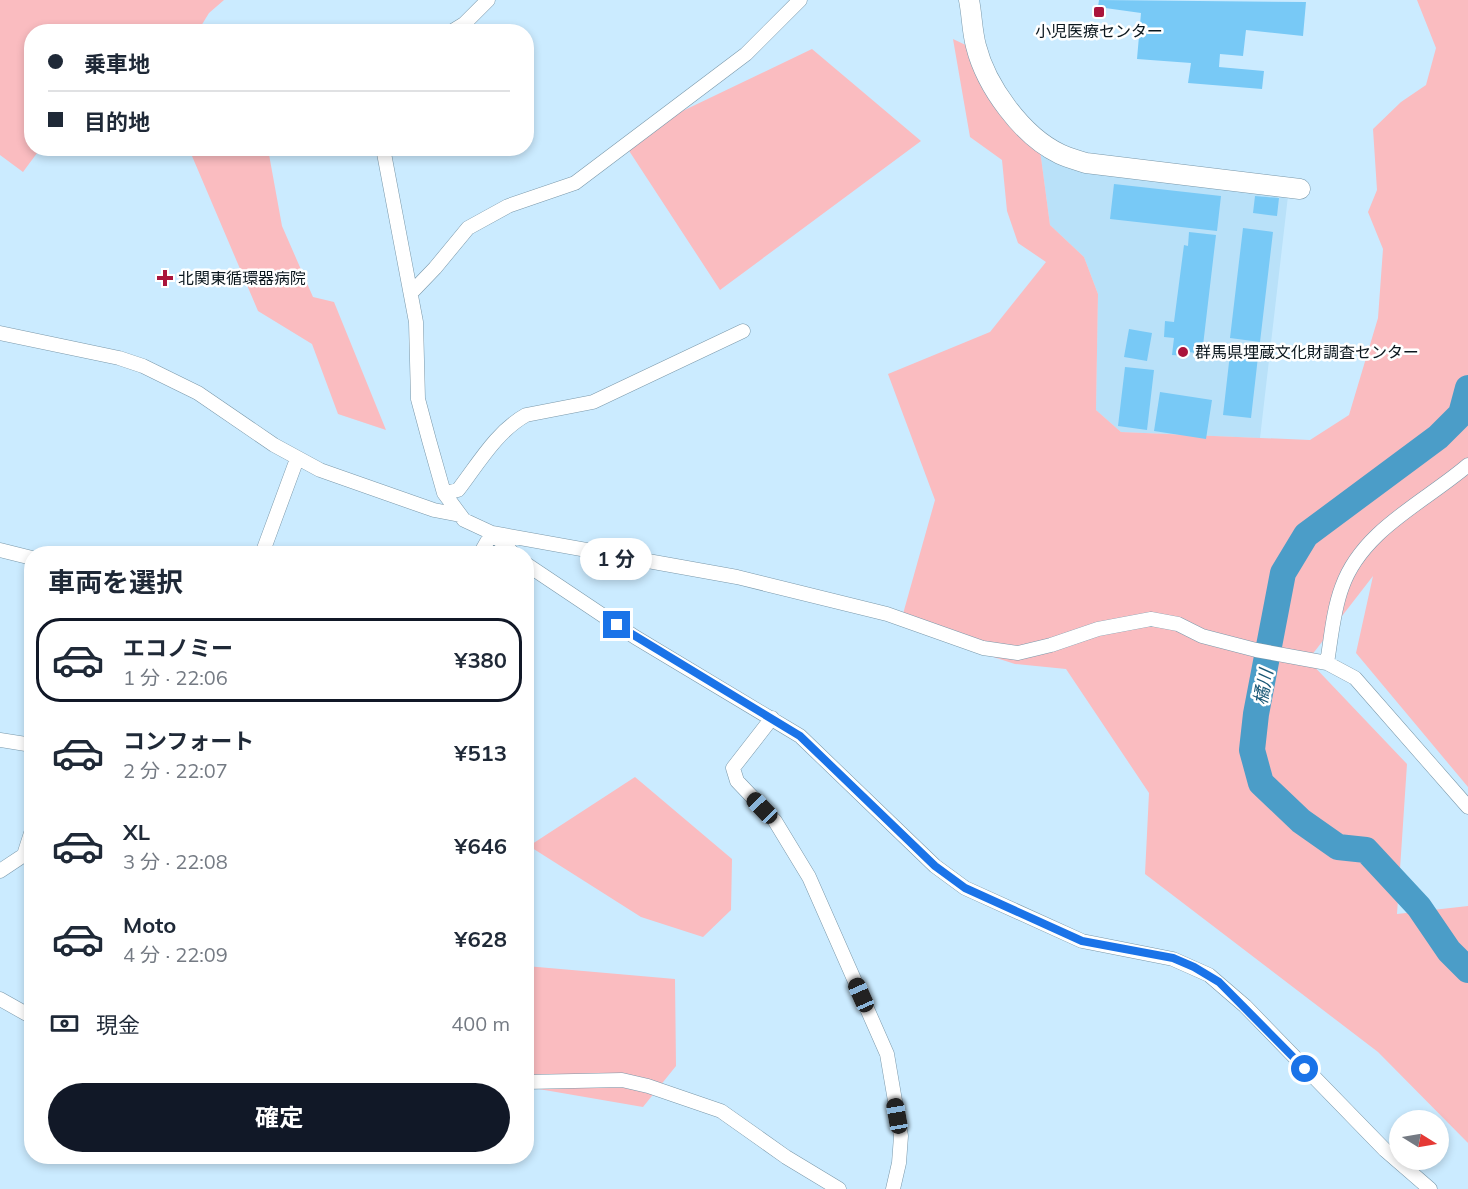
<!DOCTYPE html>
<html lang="ja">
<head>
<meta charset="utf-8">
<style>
	:root { --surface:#fff; --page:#f2f2f3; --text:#1f2937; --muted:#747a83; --line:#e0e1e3; --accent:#111827 }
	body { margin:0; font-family:Mulish,"Noto Sans JP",sans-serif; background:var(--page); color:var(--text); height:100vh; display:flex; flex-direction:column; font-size:22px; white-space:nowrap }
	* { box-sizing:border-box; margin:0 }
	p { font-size:20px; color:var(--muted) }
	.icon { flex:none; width:33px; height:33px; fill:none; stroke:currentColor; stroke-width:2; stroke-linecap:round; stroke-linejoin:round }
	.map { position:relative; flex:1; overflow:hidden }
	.panel { position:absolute; left:24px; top:546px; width:510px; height:618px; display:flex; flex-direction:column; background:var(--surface); border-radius:24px; box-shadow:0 3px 9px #0003 }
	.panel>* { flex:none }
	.top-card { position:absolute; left:24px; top:24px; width:510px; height:132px; border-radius:24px; box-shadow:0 3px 9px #0003; display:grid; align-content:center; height:132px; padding:0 24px; background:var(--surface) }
	.needle { width:39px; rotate:101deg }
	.controls { position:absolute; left:1389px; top:1110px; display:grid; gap:12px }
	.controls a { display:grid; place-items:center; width:60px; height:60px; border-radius:50%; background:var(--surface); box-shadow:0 3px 9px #0003; font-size:30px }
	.end { position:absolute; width:27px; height:27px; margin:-14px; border:8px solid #1a73e8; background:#fff; box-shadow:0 0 0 3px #fff }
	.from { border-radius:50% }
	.bubble { position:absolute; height:42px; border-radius:21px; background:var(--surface); box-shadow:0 3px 9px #0003; font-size:20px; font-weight:700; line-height:42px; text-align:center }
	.car { position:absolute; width:18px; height:36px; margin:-18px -9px; border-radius:8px; box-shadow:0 0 4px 2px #0007; background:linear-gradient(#222 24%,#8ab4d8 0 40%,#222 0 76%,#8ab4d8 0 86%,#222 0) }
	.top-card b { display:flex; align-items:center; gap:21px; height:57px; font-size:22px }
	.top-card b+b { border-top:2px solid var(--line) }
	.top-card i { width:15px; height:15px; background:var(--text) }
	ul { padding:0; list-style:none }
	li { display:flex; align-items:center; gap:18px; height:84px; margin:0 12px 9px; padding:0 12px; border:3px solid transparent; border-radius:24px }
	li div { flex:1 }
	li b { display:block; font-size:22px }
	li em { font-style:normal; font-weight:700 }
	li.on { border-color:var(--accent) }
	li>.icon { width:54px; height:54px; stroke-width:1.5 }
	h2 { padding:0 24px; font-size:27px; line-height:72px }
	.pay { display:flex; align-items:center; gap:15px; height:66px; padding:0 24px; font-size:22px }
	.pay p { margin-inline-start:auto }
	.action { display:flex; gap:12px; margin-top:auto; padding:12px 24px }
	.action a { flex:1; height:69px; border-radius:36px; background:var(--accent); color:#fff; font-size:24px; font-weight:700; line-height:69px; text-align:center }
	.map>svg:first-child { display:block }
	.built { fill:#b9e1f9 }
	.green { fill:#fabcc0 }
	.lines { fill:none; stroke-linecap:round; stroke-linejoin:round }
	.river { stroke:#4b9dc8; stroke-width:26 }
	.building { fill:#78c9f6 }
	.street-casing { stroke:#7a98aa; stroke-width:15 }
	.secondary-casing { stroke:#7a98aa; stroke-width:21 }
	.street { stroke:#fff; stroke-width:14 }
	.secondary { stroke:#fff; stroke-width:20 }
	.route { stroke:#1a73e8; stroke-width:8 }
	.poi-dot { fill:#aa143c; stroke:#fff; stroke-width:2 }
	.labels { text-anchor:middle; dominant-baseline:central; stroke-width:5; stroke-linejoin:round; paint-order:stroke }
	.poi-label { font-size:16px; fill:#0b171e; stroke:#fff; text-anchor:start }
	.water-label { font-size:18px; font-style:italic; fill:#1a5876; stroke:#fff }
</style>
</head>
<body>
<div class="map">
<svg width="1468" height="1189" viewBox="0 0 1468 1189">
	<rect width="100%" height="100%" fill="#cbebff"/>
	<path class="built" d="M 1040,150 L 1288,196 L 1260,438 L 1121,432 L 1096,410 L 1098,294 L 1084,257 L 1050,225 Z"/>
	<path class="green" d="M 0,0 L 224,0 L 209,13 L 198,31 L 32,32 L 32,148 L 40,149 L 23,172 L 0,155 Z
		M 1417,0 L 1468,0 L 1468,787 L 1356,653 L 1373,576 L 1308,660 L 1407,764 L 1397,914 L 1468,906 L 1468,1143 L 1378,1052 L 1145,874 L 1149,793 L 1066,669 L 1015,664 L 947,642 L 901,621 L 935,500 L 888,374 L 990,332 L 1046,262 L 1018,243 L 1007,211 L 1002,160 L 970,137 L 953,39 L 972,48 L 1040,150 L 1050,225 L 1084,257 L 1098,294 L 1096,410 L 1121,432 L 1310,440 L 1349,415 L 1378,318 L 1383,249 L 1368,212 L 1377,190 L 1373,129 L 1401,102 L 1426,85 L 1436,48 Z
		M 812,49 L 921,141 L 720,290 L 622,140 Z
		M 189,149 L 268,149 L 282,226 L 313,297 L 334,302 L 386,430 L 338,414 L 312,344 L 258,311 Z
		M 635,777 L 732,859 L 731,910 L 703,937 L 641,917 L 529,846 Z
		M 526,966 L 675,979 L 676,1066 L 643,1107 L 527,1087 Z"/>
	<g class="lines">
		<path class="river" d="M 1468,388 L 1461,414 L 1438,437 L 1306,535 L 1283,573 L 1256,714 L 1252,750 L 1261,783 L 1301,821 L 1338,847 L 1366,850 L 1419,907 L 1449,951 L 1468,970"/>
	</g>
	<path class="building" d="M 1099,0 L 1306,2 L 1303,36 L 1246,30 L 1243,56 L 1220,54 L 1219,67 L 1264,71 L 1262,89 L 1188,83 L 1191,63 L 1137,59 L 1141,13 L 1098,7 Z
		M 1114,184 L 1221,196 L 1217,231 L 1110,219 Z
		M 1255,196 L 1279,198 L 1277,216 L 1253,213 Z
		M 1243,228 L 1273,232 L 1260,342 L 1230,338 Z
		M 1189,232 L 1216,235 L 1202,354 L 1189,352 L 1188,356 L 1172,355 L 1174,338 L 1164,337 L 1165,321 L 1174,322 L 1184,245 L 1188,246 Z
		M 1129,329 L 1152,333 L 1147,361 L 1124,357 Z
		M 1231,345 L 1259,348 L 1251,418 L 1223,415 Z
		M 1125,367 L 1154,370 L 1147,430 L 1118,426 Z
		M 1160,392 L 1212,400 L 1206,439 L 1154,431 Z"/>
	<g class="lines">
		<defs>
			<path id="street" d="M 451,32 L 464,24 L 488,0
				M 383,148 L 416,322 L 418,399 L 429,440 L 444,493 L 464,520 L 492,533 L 737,577 L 887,614 L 983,648 L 1018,653 L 1051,645 L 1098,629 L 1151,619 L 1178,624 L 1202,636 L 1256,650 L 1327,663 L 1355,678 L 1468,807
				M 411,293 L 435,268 L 468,228 L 508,206 L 575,183 L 746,54 L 800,0
				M 0,333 L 119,358 L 143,366 L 198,393 L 274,445 L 320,470 L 434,510 L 460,515
				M 444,493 L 458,490 C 478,464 497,431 526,415 L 593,402 L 743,331
				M 492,533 L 514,554
				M 0,550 L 32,558
				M 262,554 L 297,459
				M 480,554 L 492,533
				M 526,564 L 635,637 L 800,736 L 935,866 L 965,888 L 1082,941 L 1173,959 L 1209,975 L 1245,1006 L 1385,1150 L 1430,1189
				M 1327,663 C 1331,639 1333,611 1342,587 C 1362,530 1425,502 1468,465
				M 772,718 L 733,768 L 737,781 L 775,821 L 809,877 L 887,1054 L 901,1136 L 899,1163 L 893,1189
				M 0,740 L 32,745
				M 0,871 L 24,855 L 32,830
				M 0,999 L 32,1017
				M 526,1082 L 622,1080 L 648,1086 L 721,1111 L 786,1157 L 839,1189"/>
			<path id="secondary" d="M 969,0 C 972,15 972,31 976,46 C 986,86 1022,136 1060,154 C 1068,158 1077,160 1086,163 L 1300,189"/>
		</defs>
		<use href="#street" class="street-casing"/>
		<use href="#secondary" class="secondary-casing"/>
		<use href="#street" class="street"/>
		<use href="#secondary" class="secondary"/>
	</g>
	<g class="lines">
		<path class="route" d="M 617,625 L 800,736 L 935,866 L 965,888 L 1082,941 L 1173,958 L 1194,967 L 1219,982 L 1305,1069"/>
	</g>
	<g class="poi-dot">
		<rect x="1093" y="6" width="12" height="12" rx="3"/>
		<path d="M162 269h6v6h6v6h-6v6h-6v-6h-6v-6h6z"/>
		<circle cx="1183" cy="352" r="6"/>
	</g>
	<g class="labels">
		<g class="poi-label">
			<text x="1099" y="31" text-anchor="middle">小児医療センター</text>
			<text x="178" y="278">北関東循環器病院</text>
			<text x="1195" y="352">群馬県埋蔵文化財調査センター</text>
		</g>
		<g class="water-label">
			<text transform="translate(1263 687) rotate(-80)">橘川</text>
		</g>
	</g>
</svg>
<div class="controls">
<a><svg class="needle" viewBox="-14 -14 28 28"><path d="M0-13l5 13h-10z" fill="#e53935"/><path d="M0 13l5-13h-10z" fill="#747a83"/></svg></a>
</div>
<i class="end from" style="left:1305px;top:1069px"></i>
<i class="end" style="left:617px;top:625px"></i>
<div class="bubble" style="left:580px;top:538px;width:72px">1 分</div>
<i class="car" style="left:762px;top:808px;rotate:316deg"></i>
<i class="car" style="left:861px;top:995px;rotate:336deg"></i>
<i class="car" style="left:897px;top:1116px;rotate:350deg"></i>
<div class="top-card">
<b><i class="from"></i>乗車地</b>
<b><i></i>目的地</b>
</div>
<section class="panel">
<h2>車両を選択</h2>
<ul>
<li class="on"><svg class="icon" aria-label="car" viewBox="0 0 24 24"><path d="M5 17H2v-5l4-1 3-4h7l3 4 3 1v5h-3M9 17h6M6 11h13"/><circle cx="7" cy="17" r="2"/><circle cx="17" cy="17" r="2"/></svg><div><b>エコノミー</b><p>1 分 · 22:06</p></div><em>¥380</em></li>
<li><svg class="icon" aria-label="car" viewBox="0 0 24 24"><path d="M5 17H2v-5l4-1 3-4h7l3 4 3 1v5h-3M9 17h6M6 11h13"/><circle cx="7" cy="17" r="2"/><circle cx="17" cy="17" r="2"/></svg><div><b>コンフォート</b><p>2 分 · 22:07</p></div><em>¥513</em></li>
<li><svg class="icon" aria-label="car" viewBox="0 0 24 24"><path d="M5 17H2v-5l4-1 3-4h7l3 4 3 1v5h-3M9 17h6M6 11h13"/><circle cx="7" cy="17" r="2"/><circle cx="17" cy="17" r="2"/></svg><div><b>XL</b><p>3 分 · 22:08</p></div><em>¥646</em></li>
<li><svg class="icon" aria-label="car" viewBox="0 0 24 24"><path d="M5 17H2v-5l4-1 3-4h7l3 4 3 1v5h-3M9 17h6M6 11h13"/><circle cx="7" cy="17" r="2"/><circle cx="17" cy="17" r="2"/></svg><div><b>Moto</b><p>4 分 · 22:09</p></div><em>¥628</em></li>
</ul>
<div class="pay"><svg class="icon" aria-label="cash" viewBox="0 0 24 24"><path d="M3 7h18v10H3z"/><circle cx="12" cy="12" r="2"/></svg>現金<p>400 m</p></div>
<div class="action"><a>確定</a></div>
</section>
</div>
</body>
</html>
